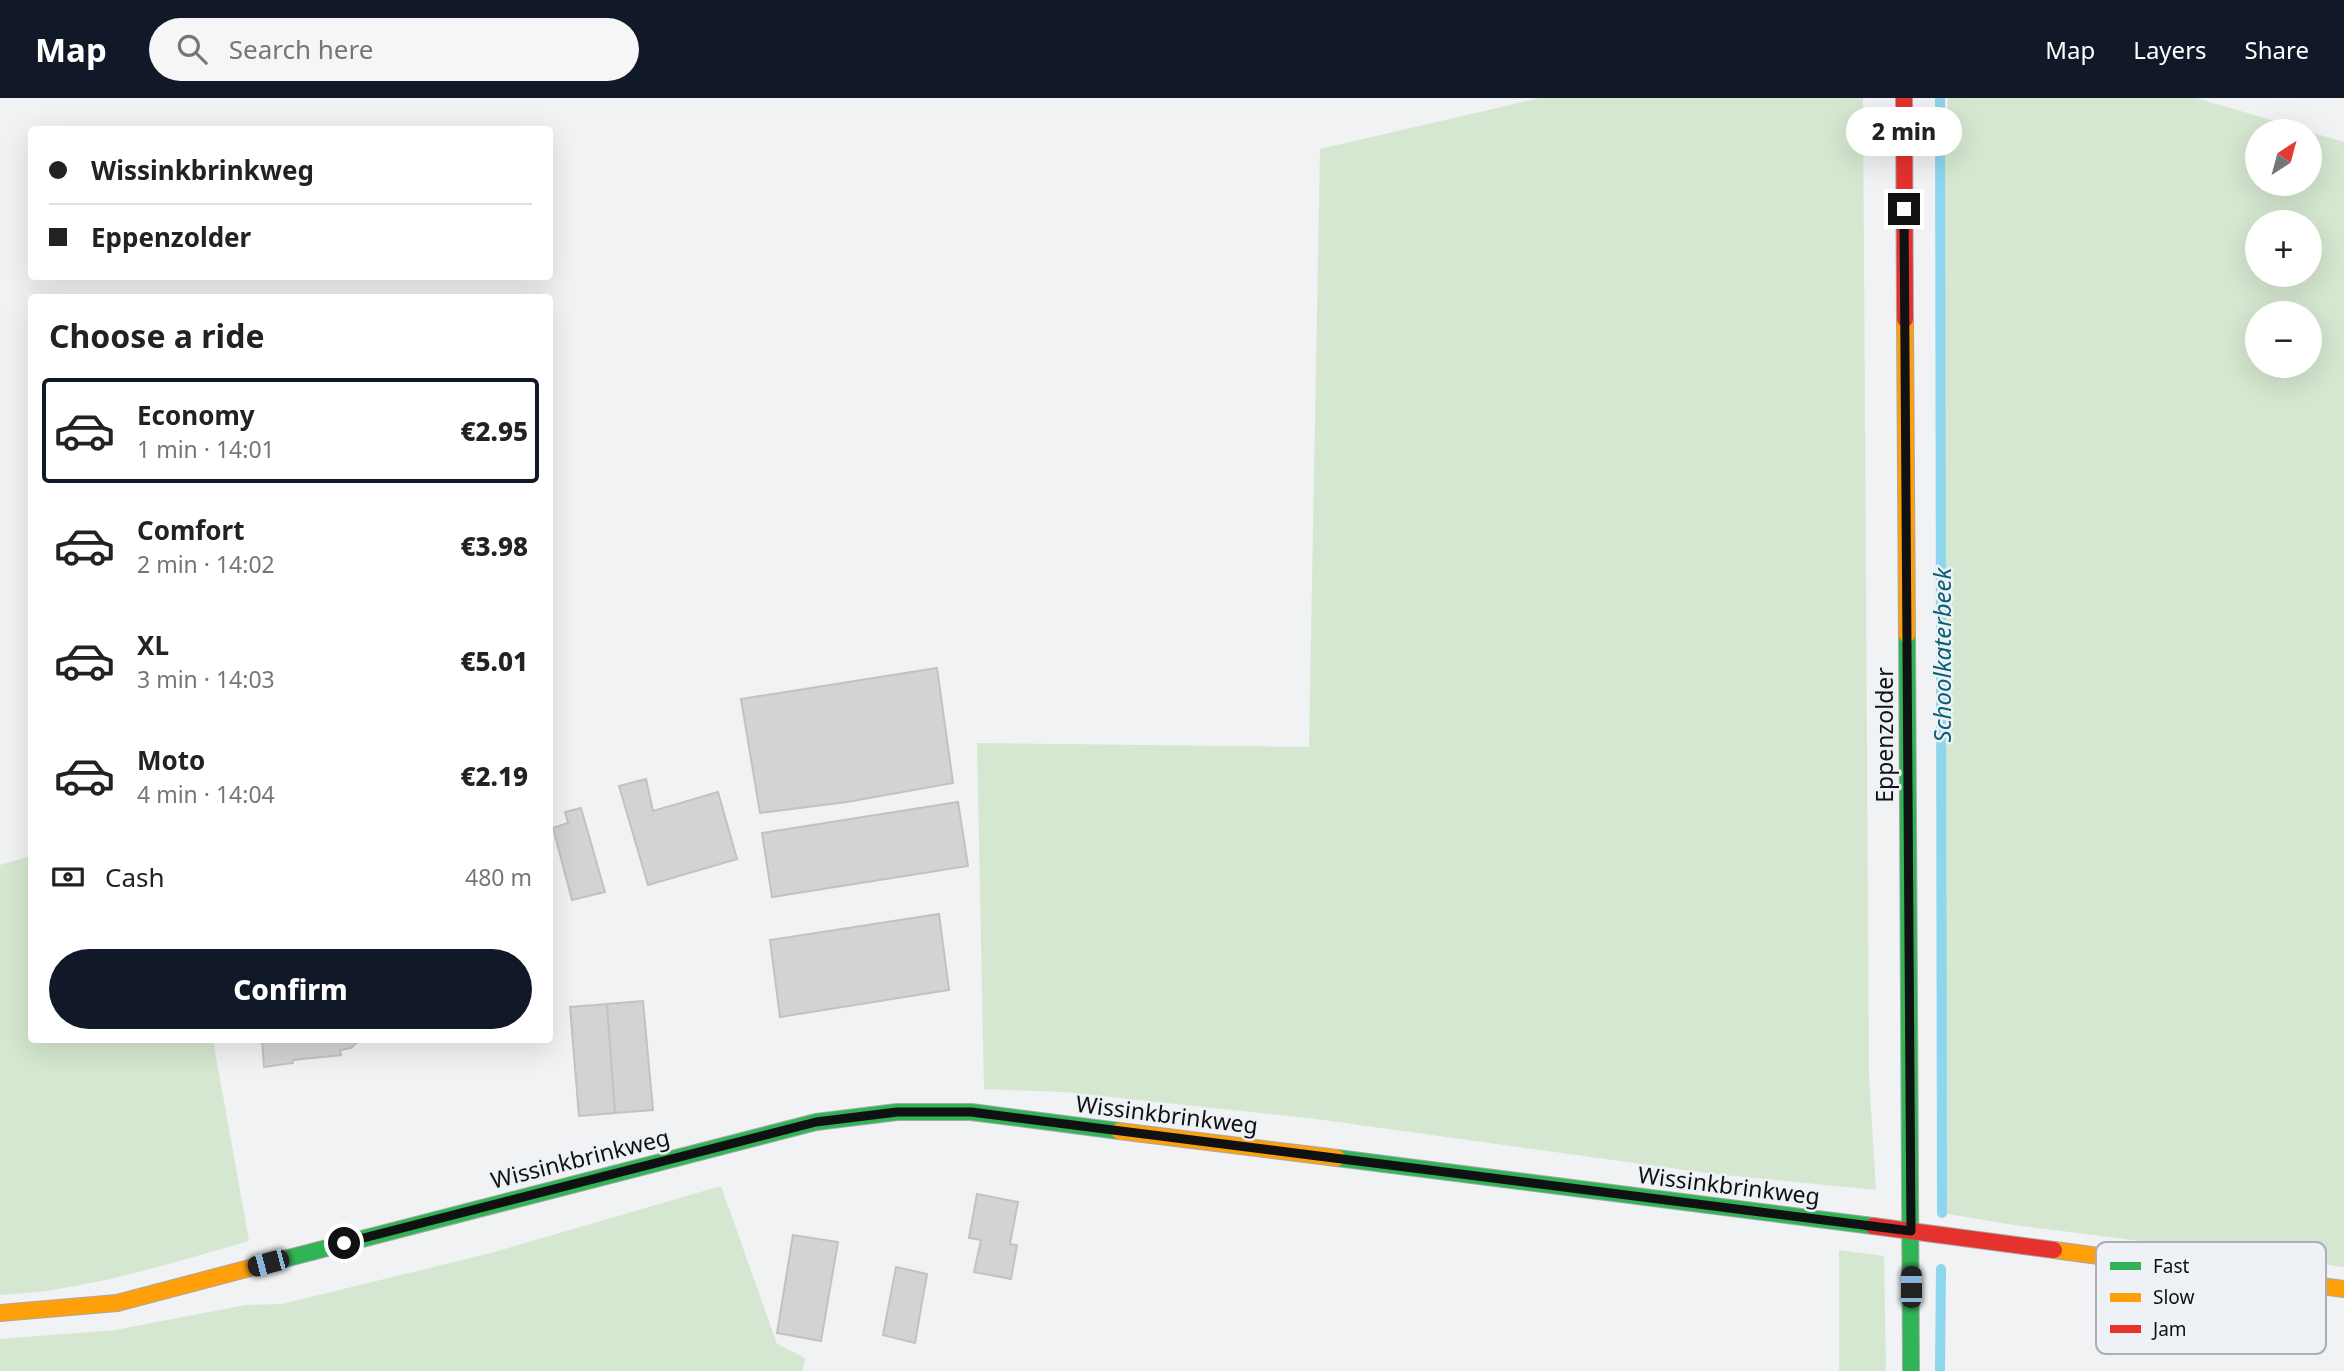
<!DOCTYPE html>
<html lang="en">
<head>
<meta charset="utf-8">
<style>
	:root { --surface:#fff; --page:#f6f6f6; --text:#222; --muted:#767676; --line:#e0e0e0; --accent:#111827 }
	body { margin:0; font-family:"Noto Sans",sans-serif; background:var(--page); color:var(--text); height:100vh; display:flex; flex-direction:column; font-size:26px; white-space:nowrap }
	* { box-sizing:border-box; margin:0 }
	p { font-size:23px; color:var(--muted) }
	.icon { flex:none; width:38px; height:38px; fill:none; stroke:currentColor; stroke-width:2; stroke-linecap:round; stroke-linejoin:round }
	.map { position:relative; flex:1; overflow:hidden }
	.side { position:absolute; left:28px; top:196px; width:525px; height:749px; display:flex; flex-direction:column; background:var(--surface); border-radius:7px; box-shadow:0 7px 28px #0002 }
	.side>* { flex:none }
	.banner { position:absolute; left:28px; top:28px; width:525px; height:154px; border-radius:7px; box-shadow:0 7px 28px #0002; display:grid; align-content:center; height:154px; padding:0 21px; background:var(--surface) }
	.needle { width:46px; rotate:36deg }
	.tools { position:absolute; left:2245px; top:21px; display:grid; gap:14px }
	.tools a { display:grid; place-items:center; width:77px; height:77px; border-radius:50%; background:var(--surface); box-shadow:0 7px 28px #0002; font-size:35px }
	.end { position:absolute; width:32px; height:32px; margin:-16px; border:9px solid #101112; background:#fff; box-shadow:0 0 0 4px #fff }
	.from { border-radius:50% }
	.bubble { position:absolute; height:49px; border-radius:24px; background:var(--surface); box-shadow:0 7px 28px #0002; font-size:23px; font-weight:800; line-height:49px; text-align:center }
	.car { position:absolute; width:21px; height:42px; margin:-21px -10px; border-radius:9px; box-shadow:0 0 5px 2px #0007; background:linear-gradient(#222 24%,#8ab4d8 0 40%,#222 0 76%,#8ab4d8 0 86%,#222 0) }
	.banner b { display:flex; align-items:center; gap:24px; height:66px; font-size:26px }
	.banner b+b { border-top:2px solid var(--line) }
	.banner i { width:18px; height:18px; background:var(--text) }
	ul { padding:0; list-style:none }
	li { display:flex; align-items:center; gap:21px; height:105px; margin:0 14px 10px; padding:0 7px; border:4px solid transparent; border-radius:7px }
	li div { flex:1 }
	li b { display:block; font-size:26px }
	li em { font-style:normal; font-weight:800 }
	li.selected { border-color:var(--accent) }
	li>.icon { width:63px; height:63px; stroke-width:1.5 }
	h2 { padding:0 21px; font-size:32px; line-height:84px }
	.pay { display:flex; align-items:center; gap:18px; height:77px; padding:0 21px; font-size:26px }
	.pay p { margin-inline-start:auto }
	.action { display:flex; gap:14px; margin-top:auto; padding:14px 21px }
	.action a { flex:1; height:80px; border-radius:42px; background:var(--accent); color:#fff; font-size:28px; font-weight:800; line-height:80px; text-align:center }
	header { display:flex; align-items:center; gap:42px; box-sizing:border-box; height:98px; padding:0 35px; background:var(--accent); color:#fff }
	header strong { font-size:33px }
	nav { display:flex; gap:38px; margin-inline-start:auto; font-size:24px }
	.search { width:490px; height:63px; background:var(--page); display:flex; align-items:center; gap:18px; box-sizing:border-box; padding:0 24px; border-radius:38px; color:var(--muted); font-size:26px }
	.map>svg:first-child { display:block }
	.green { fill:#d5e7d0; fill-rule:evenodd }
	.lines { fill:none; stroke-linecap:round; stroke-linejoin:round }
	.stream { stroke:#8dd6ed; stroke-width:10 }
	.building { fill:#d3d3d4; stroke:#c2c2c2; stroke-width:2 }
	.fast-casing { stroke:#a7a8aa; stroke-width:18 }
	.slow-casing { stroke:#a7a8aa; stroke-width:18 }
	.jam-casing { stroke:#a7a8aa; stroke-width:18 }
	.fast { stroke:#30b455; stroke-width:16 }
	.slow { stroke:#ff9f0a; stroke-width:16 }
	.jam { stroke:#e5322d; stroke-width:16 }
	.route { stroke:#101112; stroke-width:9 }
	.labels { text-anchor:middle; dominant-baseline:central; stroke-width:5; stroke-linejoin:round; paint-order:stroke }
	.street-label { font-size:23px; fill:#101112; stroke:#eef2f6 }
	.water-label { font-size:24px; font-style:italic; fill:#076076; stroke:#eef2f6 }
	.key { fill:#eef2f6; stroke:#abaeb2; stroke-width:2 }
	.key-label { font-size:19px; fill:#101112 }
</style>
</head>
<body>
<header>
<strong>Map</strong>
<div class="search"><svg class="icon" aria-label="search" viewBox="0 0 24 24"><circle cx="10" cy="10" r="6"/><path d="M15 15l6 6"/></svg>Search here</div>
<nav><a>Map</a><a>Layers</a><a>Share</a></nav>
</header>
<div class="map">
<svg width="2344" height="1273" viewBox="0 0 2344 1273">
	<rect width="100%" height="100%" fill="#f0f2f4"/>
	<path class="green" d="M 1540,0 L 1863,0 L 1869,979 L 1876,1092 L 1714,1076 L 1316,1021 L 1064,994 L 984,991 L 977,645 L 1309,649 L 1320,51 Z
		M 1948,0 L 2196,0 L 2308,33 L 2258,33 L 2258,86 L 2310,86 L 2310,34 L 2344,44 L 2344,1169 L 2014,1127 L 1942,1115 L 1941,151 ZM 2258,124 L 2310,124 L 2310,177 L 2258,177 ZM 2310,215 L 2310,268 L 2258,268 L 2258,215 Z
		M 31,758 L 32,942 L 213,942 L 249,1143 C 168,1166 85,1193 0,1197 L 0,767 Z
		M 721,1088 L 777,1246 L 805,1260 L 803,1273 L 0,1273 L 0,1241 L 115,1232 L 246,1207 L 282,1206 L 491,1155 Z
		M 1839,1152 L 1884,1158 L 1886,1273 L 1839,1273 Z"/>
	<g class="lines">
		<path class="stream" d="M 1940,0 L 1942,1115
			M 1940,1273 L 1941,1171"/>
	</g>
	<path class="building" d="M 937,570 L 953,685 L 847,704 L 760,715 L 741,601 Z
		M 646,681 L 653,713 L 718,694 L 737,761 L 648,787 L 619,688 Z
		M 958,704 L 968,768 L 772,799 L 762,735 Z
		M 581,710 L 605,794 L 572,802 L 553,730 L 568,725 L 565,714 Z
		M 939,816 L 949,892 L 780,919 L 770,842 Z
		M 643,903 L 653,1012 L 615,1015 L 607,906 Z
		M 607,906 L 615,1015 L 579,1018 L 570,909 Z
		M 262,942 L 359,942 L 351,950 L 340,952 L 341,957 L 293,962 L 293,965 L 264,969 Z
		M 977,1096 L 1018,1104 L 1010,1146 L 1017,1147 L 1011,1181 L 974,1174 L 981,1142 L 969,1140 Z
		M 793,1137 L 838,1144 L 821,1243 L 777,1235 Z
		M 896,1169 L 927,1176 L 915,1245 L 883,1237 Z"/>
	<g class="lines">
		<defs>
			<path id="fast" d="M 1907,537 L 1911,1273
				M 1337,1060 L 1873,1128
				M 265,1166 L 816,1024 L 897,1014 L 971,1014 L 1119,1033"/>
			<path id="slow" d="M 1905,221 L 1907,537
				M 1119,1033 L 1337,1060
				M 2054,1152 L 2344,1191
				M 0,1215 L 117,1205 L 265,1166"/>
			<path id="jam" d="M 1904,0 L 1905,221
				M 1873,1128 L 2054,1152"/>
		</defs>
		<use href="#fast" class="fast-casing"/>
		<use href="#slow" class="slow-casing"/>
		<use href="#jam" class="jam-casing"/>
		<use href="#fast" class="fast"/>
		<use href="#slow" class="slow"/>
		<use href="#jam" class="jam"/>
	</g>
	<g class="lines">
		<path class="route" d="M 344,1145 L 816,1024 L 897,1014 L 971,1014 L 1911,1133 L 1904,111"/>
	</g>
	<g class="labels">
		<g class="street-label">
			<text transform="translate(1884 637) rotate(-90)">Eppenzolder</text>
			<text transform="translate(1167 1016) rotate(7)">Wissinkbrinkweg</text>
			<text transform="translate(580 1060) rotate(-14)">Wissinkbrinkweg</text>
			<text transform="translate(1729 1087) rotate(7)">Wissinkbrinkweg</text>
		</g>
		<g class="water-label">
			<text transform="translate(1941 557) rotate(-90)">Schoolkaterbeek</text>
		</g>
	</g>
	<rect x="2096" y="1144" width="230" height="112" rx="10" class="key"/>
	<rect x="2110" y="1164" width="31" height="8" fill="#30b455"/>
	<rect x="2110" y="1195" width="31" height="9" fill="#ff9f0a"/>
	<rect x="2110" y="1227" width="31" height="8" fill="#e5322d"/>
	<g class="key-label">
		<text x="2153" y="1175">Fast</text>
		<text x="2153" y="1206">Slow</text>
		<text x="2153" y="1238">Jam</text>
	</g>
</svg>
<div class="tools">
<a><svg class="needle" viewBox="-14 -14 28 28"><path d="M0-13l5 13h-10z" fill="#e53935"/><path d="M0 13l5-13h-10z" fill="#767676"/></svg></a>
<a>+</a>
<a>−</a>
</div>
<i class="end from" style="left:344px;top:1145px"></i>
<i class="end" style="left:1904px;top:111px"></i>
<div class="bubble" style="left:1846px;top:9px;width:116px">2 min</div>
<i class="car" style="left:268px;top:1165px;rotate:255deg"></i>
<i class="car" style="left:1911px;top:1189px;rotate:0deg"></i>
<div class="banner">
<b><i class="from"></i>Wissinkbrinkweg</b>
<b><i></i>Eppenzolder</b>
</div>
<section class="side">
<h2>Choose a ride</h2>
<ul>
<li class="selected"><svg class="icon" aria-label="car" viewBox="0 0 24 24"><path d="M5 17H2v-5l4-1 3-4h7l3 4 3 1v5h-3M9 17h6M6 11h13"/><circle cx="7" cy="17" r="2"/><circle cx="17" cy="17" r="2"/></svg><div><b>Economy</b><p>1 min · 14:01</p></div><em>€2.95</em></li>
<li><svg class="icon" aria-label="car" viewBox="0 0 24 24"><path d="M5 17H2v-5l4-1 3-4h7l3 4 3 1v5h-3M9 17h6M6 11h13"/><circle cx="7" cy="17" r="2"/><circle cx="17" cy="17" r="2"/></svg><div><b>Comfort</b><p>2 min · 14:02</p></div><em>€3.98</em></li>
<li><svg class="icon" aria-label="car" viewBox="0 0 24 24"><path d="M5 17H2v-5l4-1 3-4h7l3 4 3 1v5h-3M9 17h6M6 11h13"/><circle cx="7" cy="17" r="2"/><circle cx="17" cy="17" r="2"/></svg><div><b>XL</b><p>3 min · 14:03</p></div><em>€5.01</em></li>
<li><svg class="icon" aria-label="car" viewBox="0 0 24 24"><path d="M5 17H2v-5l4-1 3-4h7l3 4 3 1v5h-3M9 17h6M6 11h13"/><circle cx="7" cy="17" r="2"/><circle cx="17" cy="17" r="2"/></svg><div><b>Moto</b><p>4 min · 14:04</p></div><em>€2.19</em></li>
</ul>
<div class="pay"><svg class="icon" aria-label="cash" viewBox="0 0 24 24"><path d="M3 7h18v10H3z"/><circle cx="12" cy="12" r="2"/></svg>Cash<p>480 m</p></div>
<div class="action"><a>Confirm</a></div>
</section>
</div>
</body>
</html>
